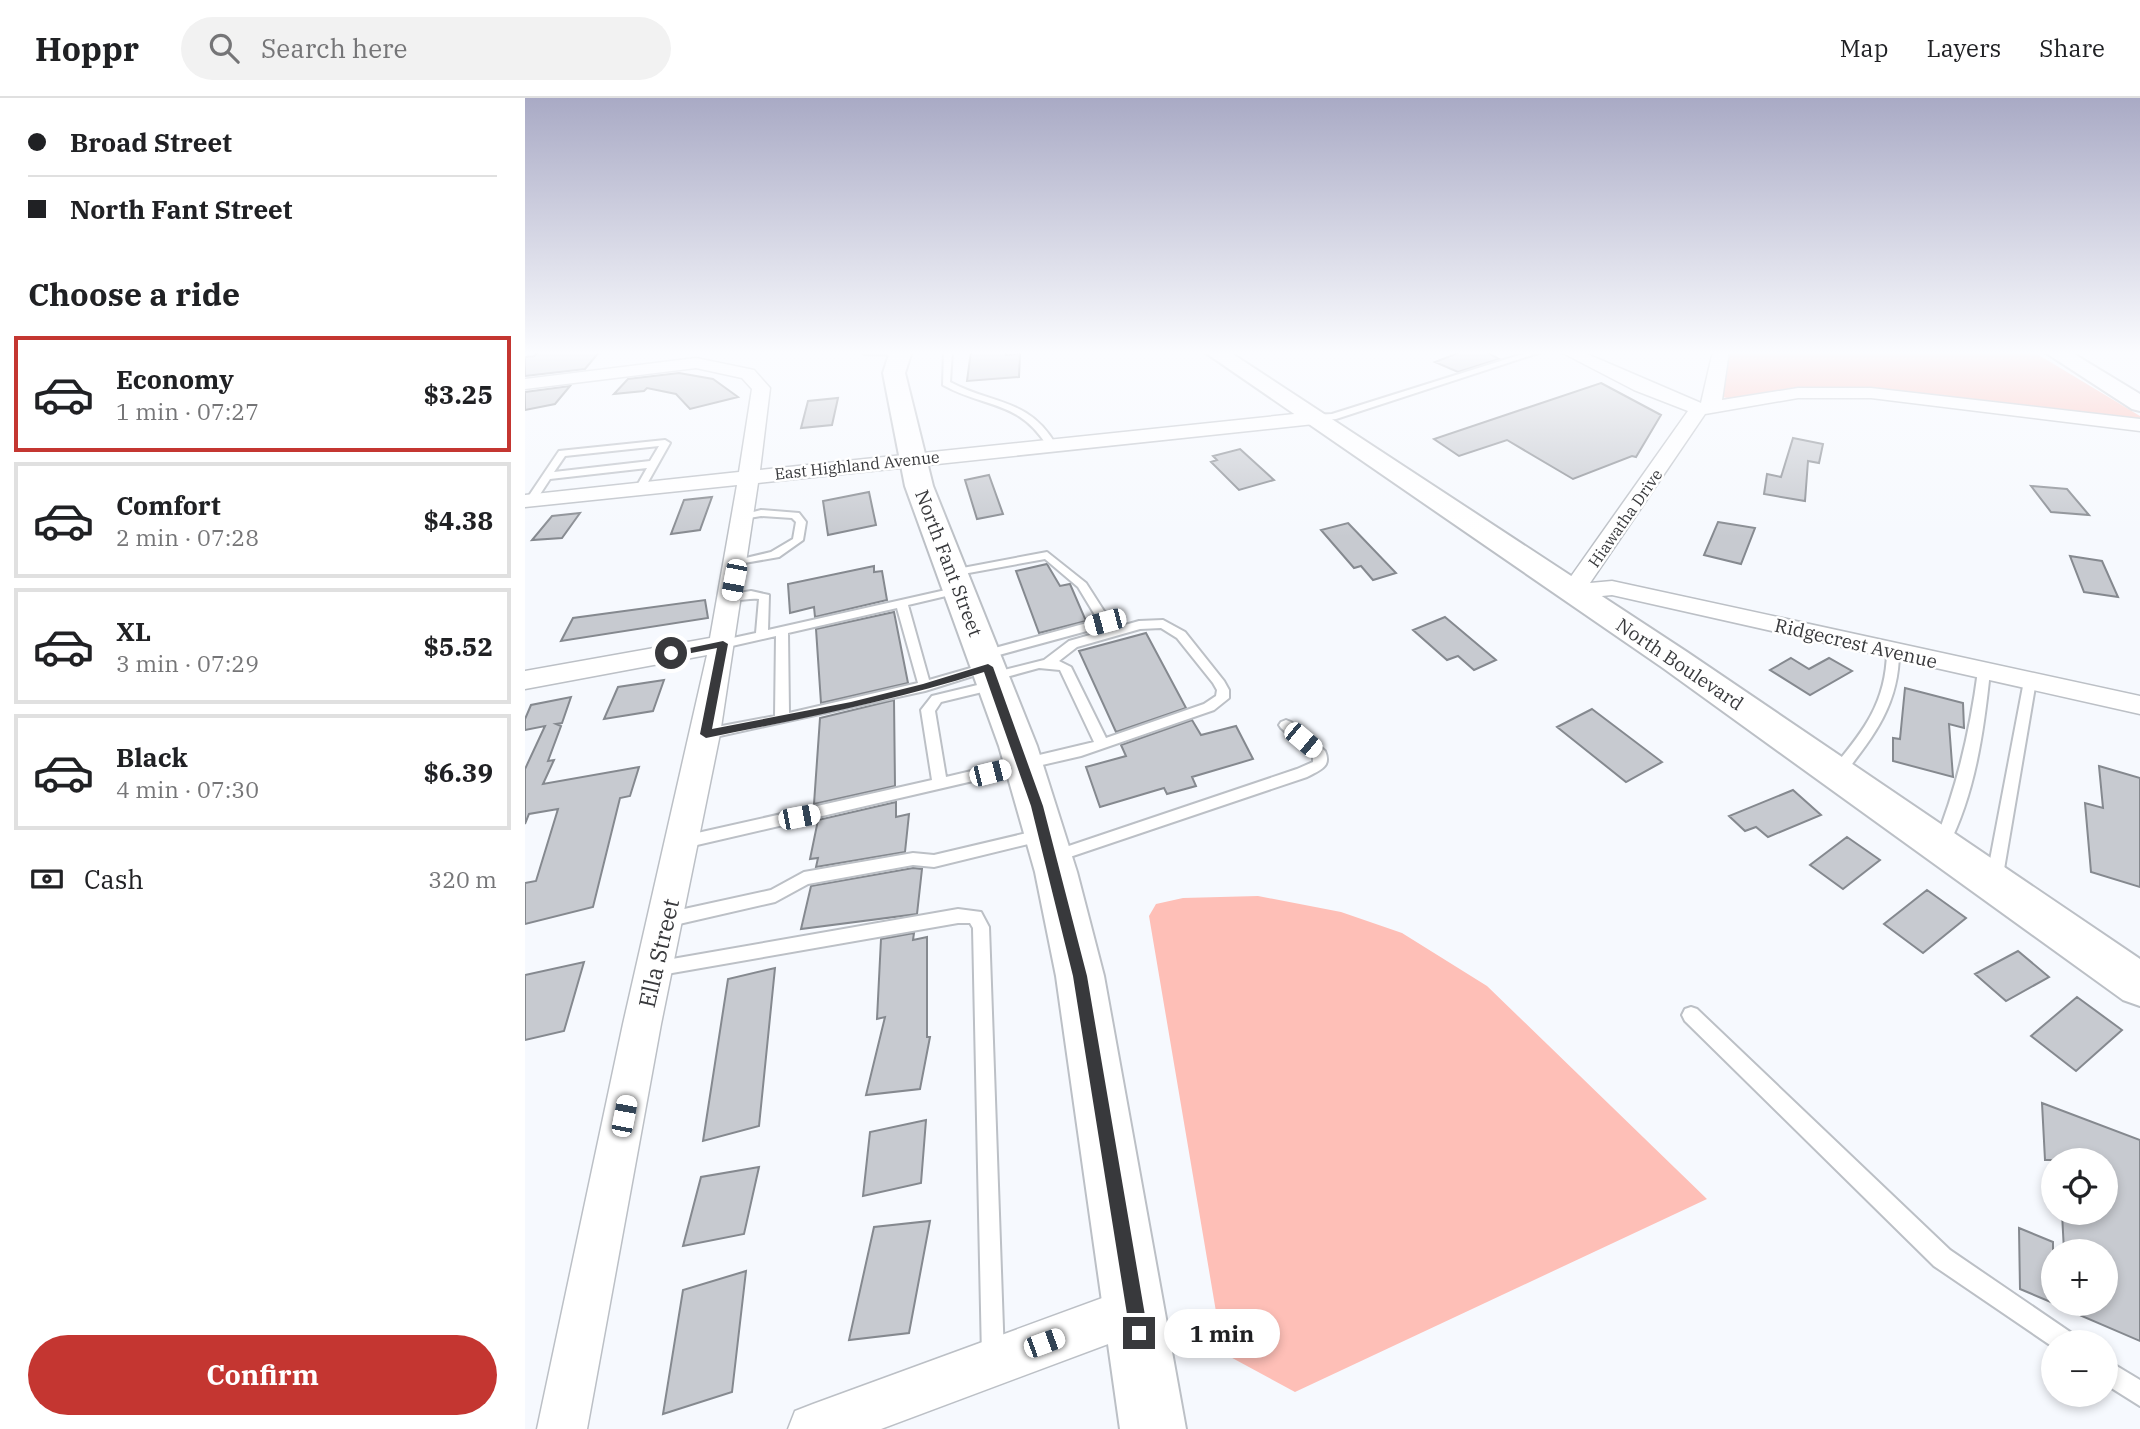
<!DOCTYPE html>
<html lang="en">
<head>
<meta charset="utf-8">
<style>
	:root { --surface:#fff; --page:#f2f2f2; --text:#202124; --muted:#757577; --line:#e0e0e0; --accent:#c43631 }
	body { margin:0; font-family:"IBM Plex Serif",serif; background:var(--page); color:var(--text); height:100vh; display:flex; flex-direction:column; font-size:26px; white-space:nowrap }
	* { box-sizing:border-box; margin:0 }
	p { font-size:23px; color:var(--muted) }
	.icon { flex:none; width:38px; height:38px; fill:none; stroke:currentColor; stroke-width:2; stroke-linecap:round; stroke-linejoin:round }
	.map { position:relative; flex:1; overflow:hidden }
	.panel { display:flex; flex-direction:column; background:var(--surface); width:525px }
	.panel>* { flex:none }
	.top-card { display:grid; align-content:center; height:154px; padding:0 28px; background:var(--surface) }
	.fabs { position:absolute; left:1516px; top:1050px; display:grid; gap:14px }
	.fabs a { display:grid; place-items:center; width:77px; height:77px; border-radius:50%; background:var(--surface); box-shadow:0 4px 10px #0003; font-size:35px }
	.end { position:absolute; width:32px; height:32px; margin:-16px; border:9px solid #38393c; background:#fff; box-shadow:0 0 0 4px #fff }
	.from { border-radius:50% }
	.bubble { position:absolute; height:49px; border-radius:24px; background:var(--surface); box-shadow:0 4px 10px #0003; font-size:23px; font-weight:700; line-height:49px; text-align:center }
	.car { position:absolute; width:21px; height:42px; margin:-21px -10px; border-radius:9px; box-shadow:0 0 5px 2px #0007; background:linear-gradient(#fff 24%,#345 0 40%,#fff 0 76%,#345 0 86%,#fff 0) }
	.top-card b { display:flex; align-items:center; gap:24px; height:66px; font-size:26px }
	.top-card b+b { border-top:2px solid var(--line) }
	.top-card i { width:18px; height:18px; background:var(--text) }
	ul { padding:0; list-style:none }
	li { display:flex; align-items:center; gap:21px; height:116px; margin:0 14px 10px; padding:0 14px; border:4px solid var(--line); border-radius:0px }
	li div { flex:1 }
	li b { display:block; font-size:26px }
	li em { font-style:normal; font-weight:700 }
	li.current { border-color:var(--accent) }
	li>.icon { width:63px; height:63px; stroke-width:1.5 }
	h2 { padding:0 28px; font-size:32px; line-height:84px }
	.pay { display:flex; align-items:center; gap:18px; height:77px; padding:0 28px; font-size:26px }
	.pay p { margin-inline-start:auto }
	.button { display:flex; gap:14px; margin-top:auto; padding:14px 28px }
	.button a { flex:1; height:80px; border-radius:42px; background:var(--accent); color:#fff; font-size:28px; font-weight:700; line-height:80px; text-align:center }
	header { display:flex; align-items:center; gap:42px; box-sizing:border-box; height:98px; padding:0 35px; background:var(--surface); border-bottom:2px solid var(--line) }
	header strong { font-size:33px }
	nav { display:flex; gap:38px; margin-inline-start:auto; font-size:24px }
	.search { width:490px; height:63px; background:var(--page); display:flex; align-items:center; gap:18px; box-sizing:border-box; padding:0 24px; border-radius:38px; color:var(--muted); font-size:26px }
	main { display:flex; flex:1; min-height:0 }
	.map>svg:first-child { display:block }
	.green { fill:#febfb7 }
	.building { fill:#c7cad0; stroke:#85898f; stroke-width:2 }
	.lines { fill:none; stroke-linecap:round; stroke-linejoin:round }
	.lane-casing { stroke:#bcc0c6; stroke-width:4 }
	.street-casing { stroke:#bcc0c6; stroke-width:3 }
	.secondary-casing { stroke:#bcc0c6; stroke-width:4 }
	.lane { fill:#fff; fill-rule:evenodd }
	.street { fill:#fff; fill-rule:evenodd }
	.secondary { fill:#fff; fill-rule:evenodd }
	.route { fill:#38393c }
	.labels { text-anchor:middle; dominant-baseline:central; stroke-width:5; stroke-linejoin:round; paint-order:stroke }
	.far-street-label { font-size:16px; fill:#38393c; stroke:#fff }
	.street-label { font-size:19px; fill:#38393c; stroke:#fff }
	.near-street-label { font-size:23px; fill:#38393c; stroke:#fff }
</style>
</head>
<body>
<header>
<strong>Hoppr</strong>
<div class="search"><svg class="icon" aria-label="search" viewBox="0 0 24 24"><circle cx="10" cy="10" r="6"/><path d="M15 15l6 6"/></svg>Search here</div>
<nav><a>Map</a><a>Layers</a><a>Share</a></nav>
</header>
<main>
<section class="panel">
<div class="top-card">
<b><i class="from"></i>Broad Street</b>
<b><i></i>North Fant Street</b>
</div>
<h2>Choose a ride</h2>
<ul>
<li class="current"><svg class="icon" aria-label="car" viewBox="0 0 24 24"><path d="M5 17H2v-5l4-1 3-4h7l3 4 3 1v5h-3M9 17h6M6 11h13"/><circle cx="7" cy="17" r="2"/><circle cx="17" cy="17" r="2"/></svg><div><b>Economy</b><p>1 min · 07:27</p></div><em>$3.25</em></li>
<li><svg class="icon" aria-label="car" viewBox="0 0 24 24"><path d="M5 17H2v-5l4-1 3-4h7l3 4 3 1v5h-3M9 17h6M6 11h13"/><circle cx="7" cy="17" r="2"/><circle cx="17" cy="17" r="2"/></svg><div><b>Comfort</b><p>2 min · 07:28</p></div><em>$4.38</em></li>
<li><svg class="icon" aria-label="car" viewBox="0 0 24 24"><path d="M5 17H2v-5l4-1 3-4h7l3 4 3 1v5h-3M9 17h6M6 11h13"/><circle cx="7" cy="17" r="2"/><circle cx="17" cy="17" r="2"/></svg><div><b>XL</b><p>3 min · 07:29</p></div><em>$5.52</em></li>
<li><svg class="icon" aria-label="car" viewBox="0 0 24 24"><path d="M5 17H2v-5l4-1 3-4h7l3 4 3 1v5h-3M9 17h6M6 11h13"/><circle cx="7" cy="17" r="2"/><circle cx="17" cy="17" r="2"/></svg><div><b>Black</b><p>4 min · 07:30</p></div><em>$6.39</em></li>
</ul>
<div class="pay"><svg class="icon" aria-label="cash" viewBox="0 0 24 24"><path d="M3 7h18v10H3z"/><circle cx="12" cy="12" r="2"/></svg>Cash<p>320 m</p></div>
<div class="button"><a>Confirm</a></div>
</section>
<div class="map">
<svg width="1615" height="1331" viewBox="0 0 1615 1331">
	<rect width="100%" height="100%" fill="#f6f9fe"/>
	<path class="green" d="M 1207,253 L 1507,253 L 1615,318 L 1615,322 L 1366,295 L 1206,301 L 1194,298 L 1200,264 Z
		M 733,798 L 816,814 L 877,835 L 962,888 L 1182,1101 L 770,1294 L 698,1255 L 624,818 L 631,806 L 658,800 Z"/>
	<path class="building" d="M 75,253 L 60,271 L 0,278 L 0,259 L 9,258 L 13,254 Z
		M 446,253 L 481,253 L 481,257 L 495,256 L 494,279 L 442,283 Z
		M 938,253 L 960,253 L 974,261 L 933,274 L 910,264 Z
		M 154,275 L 188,281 L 213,299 L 165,311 L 151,296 L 122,290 L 119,293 L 89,296 L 103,281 Z
		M 1076,285 L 1136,317 L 1111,359 L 1107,358 L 1048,381 L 982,342 L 934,358 L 909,341 Z
		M 45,288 L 30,306 L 0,312 L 0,294 Z
		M 313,300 L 307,327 L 276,330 L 283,303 Z
		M 1268,340 L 1298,346 L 1294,365 L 1283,363 L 1280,403 L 1239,396 L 1242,376 L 1256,379 Z
		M 715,351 L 749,382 L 714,392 L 686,364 L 692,362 L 688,358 Z
		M 464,377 L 478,416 L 452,421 L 440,382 Z
		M 1506,388 L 1542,391 L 1564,417 L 1526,414 Z
		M 344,394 L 351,427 L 303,437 L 298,403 Z
		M 187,399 L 175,432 L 146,436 L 159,402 Z
		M 55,415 L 37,440 L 7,442 L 27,418 Z
		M 1193,424 L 1230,430 L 1216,466 L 1179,457 Z
		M 823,425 L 871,475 L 848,482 L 836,468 L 829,470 L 796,432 Z
		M 1545,458 L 1577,463 L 1593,499 L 1559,494 Z
		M 522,466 L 535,488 L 545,486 L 561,523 L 514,535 L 491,473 Z
		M 349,468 L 349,474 L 357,473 L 362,502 L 290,519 L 289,509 L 265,515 L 263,486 Z
		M 180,502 L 183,520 L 36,543 L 48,520 Z
		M 369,514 L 383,585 L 296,605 L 291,531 Z
		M 920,519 L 971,562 L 949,572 L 933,558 L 922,562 L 888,532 Z
		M 621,535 L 661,610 L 591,634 L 554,553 Z
		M 1266,560 L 1284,571 L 1304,560 L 1327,573 L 1285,597 L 1245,572 Z
		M 139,582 L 128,613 L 79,621 L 93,589 Z
		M 1380,590 L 1438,605 L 1439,630 L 1424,626 L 1428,679 L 1368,663 L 1368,640 L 1375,641 Z
		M 46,599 L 37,625 L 31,626 L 36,628 L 23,663 L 29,662 L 18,686 L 114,669 L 105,698 L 95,700 L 68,809 L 0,826 L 0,785 L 11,783 L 33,711 L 4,716 L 0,726 L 0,671 L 20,628 L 0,632 L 0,621 L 6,607 Z
		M 369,602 L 370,688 L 289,706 L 295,620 Z
		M 1067,611 L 1137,664 L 1101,684 L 1032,629 Z
		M 667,622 L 676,637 L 711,628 L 728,661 L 667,679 L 671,688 L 642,696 L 639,690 L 575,709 L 561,669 L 601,658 L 596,647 Z
		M 1574,668 L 1615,680 L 1615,789 L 1566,774 L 1560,705 L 1578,710 Z
		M 1268,692 L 1296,717 L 1243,739 L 1231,729 L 1220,733 L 1204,718 Z
		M 371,704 L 371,719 L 384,716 L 380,754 L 291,769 L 293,760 L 285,761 L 293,722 Z
		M 1322,739 L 1355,762 L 1318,791 L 1285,767 Z
		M 388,770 L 397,771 L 392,816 L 276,831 L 286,788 Z
		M 1402,792 L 1441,820 L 1398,855 L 1359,826 Z
		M 389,835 L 388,842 L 402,839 L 402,939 L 405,939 L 395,991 L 341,997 L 360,919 L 352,921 L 356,841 Z
		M 1493,853 L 1524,879 L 1481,903 L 1450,876 Z
		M 59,864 L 39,933 L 0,942 L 0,877 Z
		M 250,870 L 234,1028 L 178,1043 L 203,881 Z
		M 1552,899 L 1597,932 L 1551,973 L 1506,938 Z
		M 1517,1005 L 1615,1042 L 1615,1243 L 1529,1206 L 1580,1206 L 1580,1153 L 1539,1153 L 1537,1115 L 1580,1115 L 1580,1062 L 1520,1062 Z
		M 401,1022 L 396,1085 L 338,1098 L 345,1034 Z
		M 234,1069 L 219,1136 L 158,1148 L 176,1079 Z
		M 405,1123 L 384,1235 L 324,1242 L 349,1129 Z
		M 1494,1130 L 1528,1144 L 1528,1205 L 1495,1191 Z
		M 221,1173 L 207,1294 L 138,1316 L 158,1192 Z"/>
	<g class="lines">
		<defs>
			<path id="lane" d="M 336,253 L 376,253 L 379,255 L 375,257 L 339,256 Z
				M 419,253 L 427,253 L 425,284 C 468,307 504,300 531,347 L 529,349 L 523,349 C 494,302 462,311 418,287 Z
				M 1007,253 L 1019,253 L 811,321 L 789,323 L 785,320 L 789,317 L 807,316 Z
				M 140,342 L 145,345 L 118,393 L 110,391 L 122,370 L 25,381 L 10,404 L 1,402 L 34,353 ZM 134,348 L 125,363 L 29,374 L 40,358 Z
				M 236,412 L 274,415 L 281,424 L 278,442 L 254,459 L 208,467 L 208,463 L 246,454 L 268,441 L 271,424 L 267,420 L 236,418 L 218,421 L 213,418 Z
				M 522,454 L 561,485 L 586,524 L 584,527 L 463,560 L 455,560 L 453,557 L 455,554 L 573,522 L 553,489 L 520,461 L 427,478 L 421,475 L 427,472 Z
				M 434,489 L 438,490 L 438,494 L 383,507 L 404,582 L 463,565 L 467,566 L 469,569 L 467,572 L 400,593 L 181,641 L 174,636 L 181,631 L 250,618 L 251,538 L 198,550 L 194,549 L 192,546 L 194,543 L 231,535 L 234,501 C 223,499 208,506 199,499 L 201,497 L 226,493 L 244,497 L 243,532 ZM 372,510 L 393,585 L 264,615 L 263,535 Z
				M 638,522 L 660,534 L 699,583 L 704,592 L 704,600 L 689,612 L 556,658 L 159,750 L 154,748 L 151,744 L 154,740 L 159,738 L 407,682 L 396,612 L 407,598 L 469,583 L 474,584 L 475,587 L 474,590 L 416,604 L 410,613 L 421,679 L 569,644 L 535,572 L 514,570 L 467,583 L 461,579 L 463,576 L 519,562 L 544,543 L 614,523 ZM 636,530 L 652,540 L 688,585 L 692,592 L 691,598 L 679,606 L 581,640 L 546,569 L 534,563 L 552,549 L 615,531 Z
				M 1368,550 L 1374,554 C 1374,607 1348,639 1317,679 L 1307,679 L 1305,675 L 1307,671 C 1338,634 1361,605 1362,554 Z
				M 1459,569 L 1465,573 C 1459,632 1450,697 1422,750 L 1412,750 L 1409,746 C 1432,690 1445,633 1453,573 Z
				M 1505,579 L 1511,583 L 1477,783 L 1475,787 L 1469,789 L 1463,787 L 1461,783 L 1499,583 Z
				M 761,622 L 766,624 L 800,653 C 807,669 795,672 782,679 L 533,763 L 528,765 L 523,763 L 520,759 L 523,755 L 772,671 L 788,664 L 788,658 L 756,630 L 754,627 L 756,624 Z
				M 519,731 L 524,733 L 527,737 L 524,741 L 409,769 L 388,767 L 283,786 L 250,804 L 141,829 L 135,827 L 133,822 L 135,817 L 141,815 L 246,792 L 279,774 L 388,755 L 409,757 Z
				M 433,811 L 456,814 L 464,829 L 479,1259 L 476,1267 L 468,1270 L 460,1267 L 457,1259 L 448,830 L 445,825 L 433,825 L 130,878 L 124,876 L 121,871 L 124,866 L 130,864 Z
				M 1166,909 L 1172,911 L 1425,1152 L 1548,1236 L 1551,1244 L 1528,1244 L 1528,1249 L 1409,1168 L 1160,923 L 1157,917 L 1160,911 Z
				M 1580,1261 L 1615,1282 L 1615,1308 L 1580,1286 Z"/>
			<path id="street" d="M 1034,253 L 1055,253 L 1176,305 L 1188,253 L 1204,253 L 1197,302 L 1273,290 L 1346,290 L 1615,321 L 1615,333 L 1346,300 L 1273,300 L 1180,316 L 1065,485 L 1087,483 L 1615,598 L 1615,616 L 1087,497 L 1047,501 L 1038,499 L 1035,494 L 1163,313 L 1109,292 Z
				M 171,260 L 229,272 L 245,290 L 235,372 L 789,314 L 798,320 L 789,326 L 233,385 L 195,636 L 136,926 L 62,1331 L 12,1331 L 98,926 L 182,557 L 0,591 L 0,573 L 185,540 L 212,387 L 0,409 L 0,397 L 214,374 L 227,291 L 217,280 L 171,270 L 0,291 L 0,281 Z
				M 610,1188 L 627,1195 L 634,1212 L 627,1229 L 610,1236 L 356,1331 L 263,1331 L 270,1313 L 288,1306 Z"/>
			<path id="secondary" d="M 365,253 L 387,253 L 380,275 L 408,388 L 512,648 L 552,774 L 579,878 L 661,1331 L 595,1331 L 531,878 L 510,774 L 474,648 L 380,388 L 358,275 Z
				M 678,253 L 703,253 L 1162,554 L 1615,861 L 1615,908 L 1598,902 L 1138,570 Z
				M 1518,253 L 1544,253 L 1615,296 L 1615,313 L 1607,311 Z"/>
		</defs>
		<use href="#lane" class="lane-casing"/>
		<use href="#street" class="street-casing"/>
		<use href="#secondary" class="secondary-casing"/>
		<use href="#lane" class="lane"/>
		<use href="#street" class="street"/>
		<use href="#secondary" class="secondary"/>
	</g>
	<linearGradient id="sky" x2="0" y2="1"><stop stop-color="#a9aac5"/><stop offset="0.58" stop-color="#fbfcff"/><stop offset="1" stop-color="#fbfcff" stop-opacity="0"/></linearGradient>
	<rect width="1615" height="439" fill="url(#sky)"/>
	<path class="route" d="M 198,543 L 203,546 L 187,631 L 326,604 L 398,586 L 463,566 L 468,569 L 518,708 L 562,878 L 623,1235 L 620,1242 L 614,1244 L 607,1242 L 605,1235 L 548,878 L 506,708 L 459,574 C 368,603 275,621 181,640 L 175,636 L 192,550 L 146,559 L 141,555 Z"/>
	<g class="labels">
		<g class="far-street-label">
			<text transform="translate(332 367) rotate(-6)">East Highland Avenue</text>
			<text transform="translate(1100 420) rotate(-55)">Hiawatha Drive</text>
		</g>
		<g class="street-label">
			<text transform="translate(424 465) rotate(69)">North Fant Street</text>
			<text transform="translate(1331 545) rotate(13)">Ridgecrest Avenue</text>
			<text transform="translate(1155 566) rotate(34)">North Boulevard</text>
		</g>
		<g class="near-street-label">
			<text transform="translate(133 855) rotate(-77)">Ella Street</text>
		</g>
	</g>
</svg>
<div class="fabs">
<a><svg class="icon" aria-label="locate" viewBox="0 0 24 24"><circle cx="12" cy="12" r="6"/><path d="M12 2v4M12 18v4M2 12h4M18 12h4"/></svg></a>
<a>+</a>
<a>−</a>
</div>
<i class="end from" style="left:146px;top:555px"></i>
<i class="end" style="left:614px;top:1235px"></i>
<div class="bubble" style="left:639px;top:1211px;width:116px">1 min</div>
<i class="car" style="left:209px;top:482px;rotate:191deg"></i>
<i class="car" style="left:580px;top:524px;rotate:255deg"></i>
<i class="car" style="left:778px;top:642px;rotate:130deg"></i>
<i class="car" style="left:465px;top:675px;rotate:76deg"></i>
<i class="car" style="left:274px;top:719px;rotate:79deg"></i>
<i class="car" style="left:99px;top:1018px;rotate:11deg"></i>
<i class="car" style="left:519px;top:1245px;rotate:70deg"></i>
</div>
</main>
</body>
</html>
